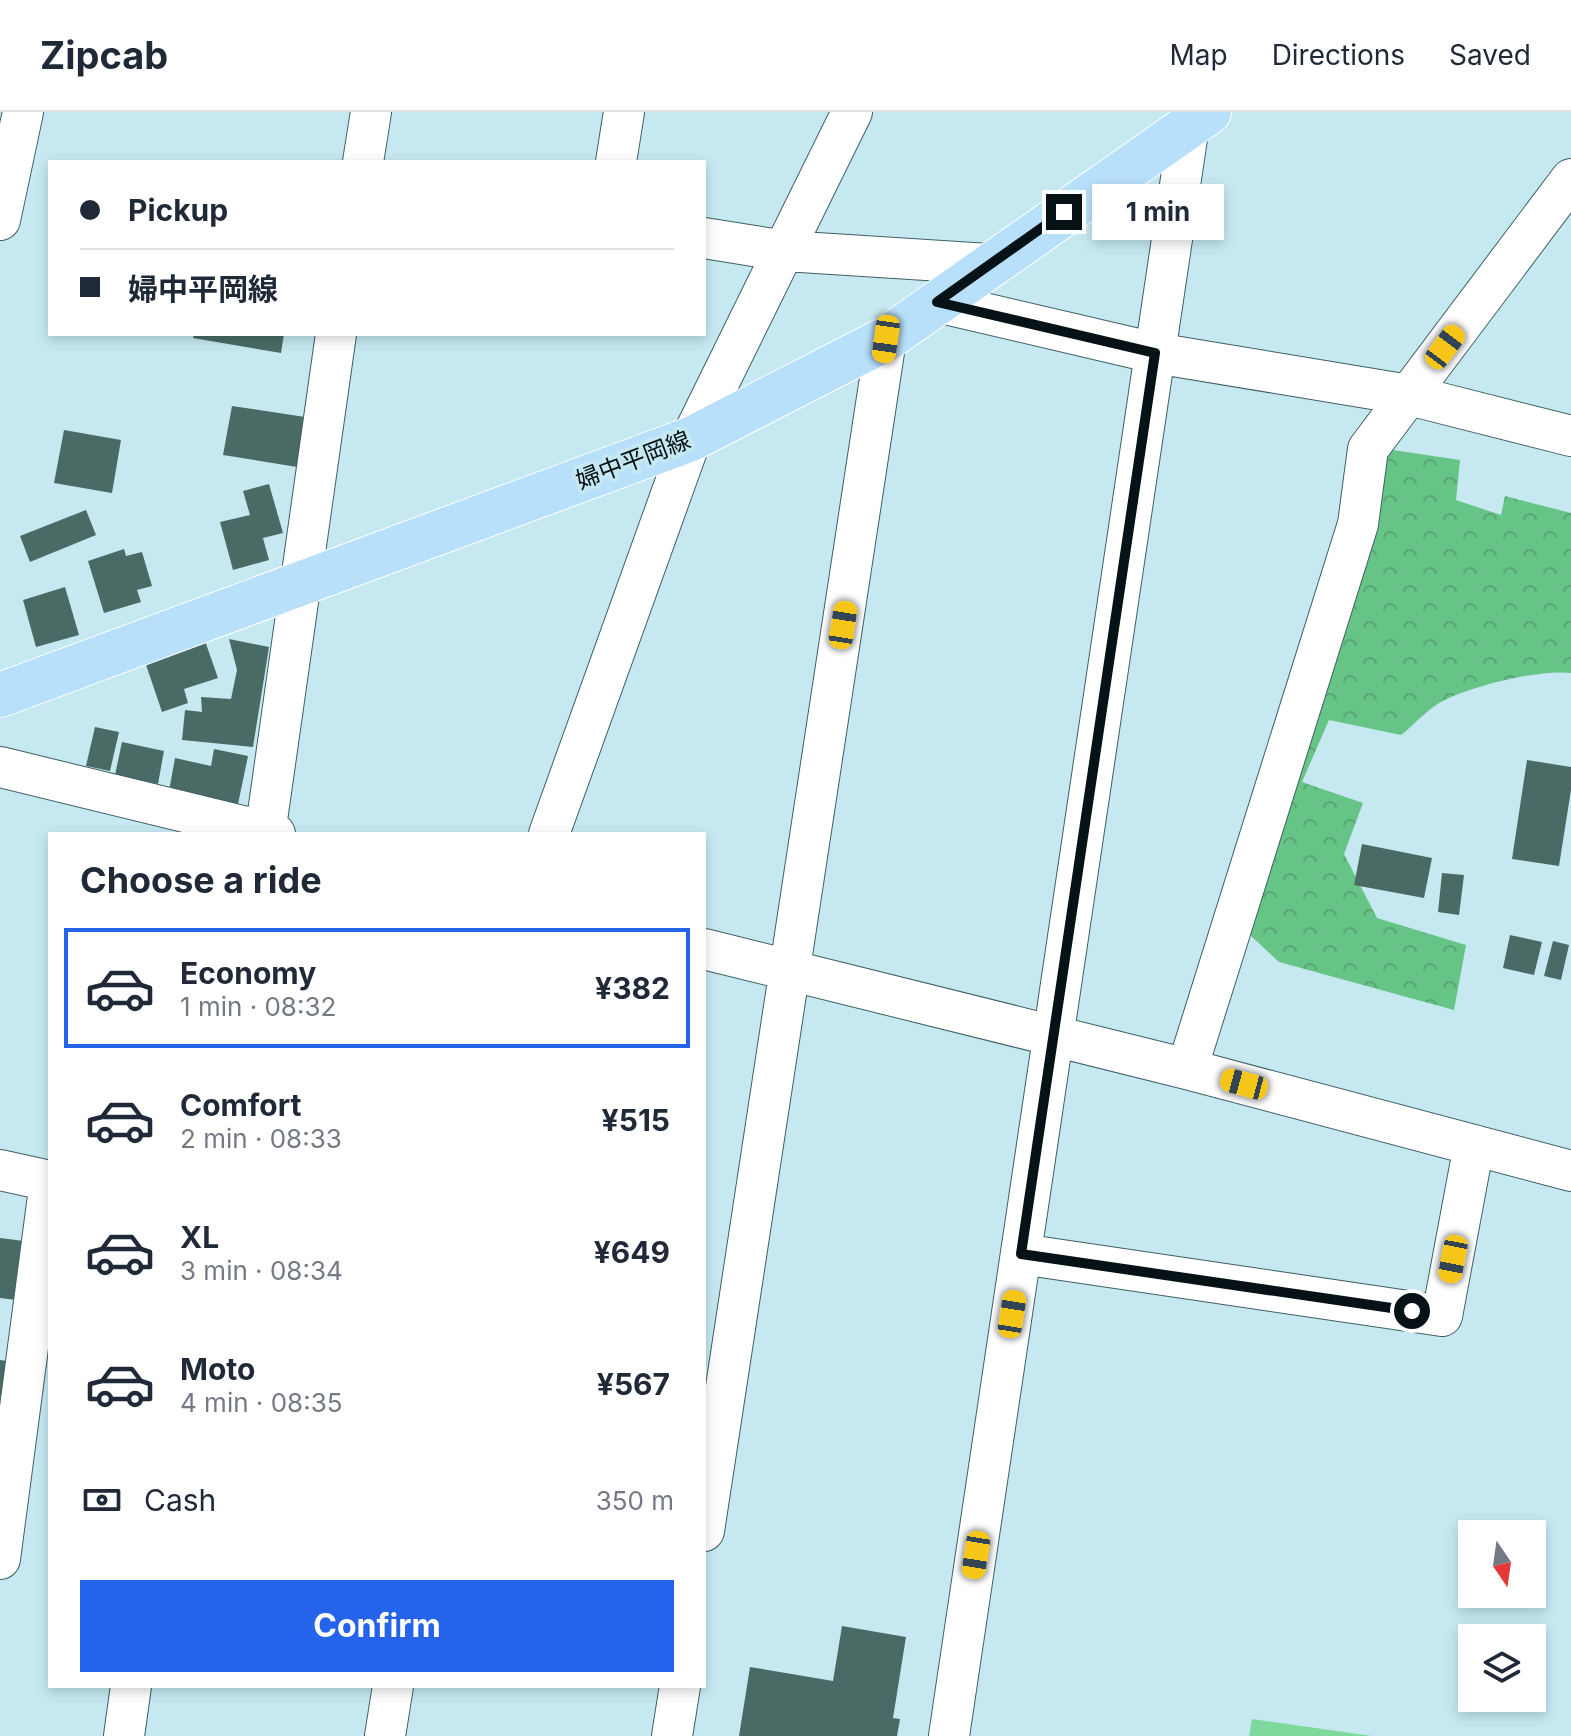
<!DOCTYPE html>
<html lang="en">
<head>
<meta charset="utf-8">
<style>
	:root { --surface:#fff; --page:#f2f2f3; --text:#1f2937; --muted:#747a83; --line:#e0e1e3; --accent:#2563eb }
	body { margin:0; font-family:Inter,"Noto Sans JP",sans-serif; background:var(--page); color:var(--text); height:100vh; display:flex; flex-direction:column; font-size:30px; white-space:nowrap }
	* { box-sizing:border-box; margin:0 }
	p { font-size:26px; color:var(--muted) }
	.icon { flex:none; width:44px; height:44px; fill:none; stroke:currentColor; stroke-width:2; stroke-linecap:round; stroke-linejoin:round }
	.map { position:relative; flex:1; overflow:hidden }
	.sheet { position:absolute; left:48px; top:720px; width:658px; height:856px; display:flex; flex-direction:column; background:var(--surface); border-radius:0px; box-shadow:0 4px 12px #0003 }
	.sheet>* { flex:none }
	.top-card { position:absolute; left:48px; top:48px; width:658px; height:176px; border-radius:0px; box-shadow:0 4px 12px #0003; display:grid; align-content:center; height:176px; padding:0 32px; background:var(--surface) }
	.needle { width:52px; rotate:167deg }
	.controls { position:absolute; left:1458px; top:1408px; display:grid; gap:16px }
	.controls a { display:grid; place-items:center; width:88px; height:88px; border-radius:0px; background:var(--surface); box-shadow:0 4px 12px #0003; font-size:40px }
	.end { position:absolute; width:36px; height:36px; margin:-18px; border:10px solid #061215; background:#fff; box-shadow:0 0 0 4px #fff }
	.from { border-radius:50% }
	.bubble { position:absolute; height:56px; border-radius:0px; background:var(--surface); box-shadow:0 4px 12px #0003; font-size:26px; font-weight:700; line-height:56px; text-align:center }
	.car { position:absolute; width:24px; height:48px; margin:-24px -12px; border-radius:10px; box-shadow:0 0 6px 2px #0007; background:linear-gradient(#f5c518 24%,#345 0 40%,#f5c518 0 76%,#345 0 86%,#f5c518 0) }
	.top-card b { display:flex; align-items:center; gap:28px; height:76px; font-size:30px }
	.top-card b+b { border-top:2px solid var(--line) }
	.top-card i { width:20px; height:20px; background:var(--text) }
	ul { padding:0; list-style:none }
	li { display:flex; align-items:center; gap:24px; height:120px; margin:0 16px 12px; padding:0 16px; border:4px solid transparent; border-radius:0px }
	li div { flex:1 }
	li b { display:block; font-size:30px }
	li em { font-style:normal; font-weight:700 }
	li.current { border-color:var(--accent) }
	li>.icon { width:72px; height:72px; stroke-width:1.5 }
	h2 { padding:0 32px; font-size:36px; line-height:96px }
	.pay { display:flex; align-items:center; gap:20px; height:88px; padding:0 32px; font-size:30px }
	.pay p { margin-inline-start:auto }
	.primary-button { display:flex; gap:16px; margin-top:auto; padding:16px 32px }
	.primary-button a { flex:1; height:92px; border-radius:0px; background:var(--accent); color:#fff; font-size:32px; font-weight:700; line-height:92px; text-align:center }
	header { display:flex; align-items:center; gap:48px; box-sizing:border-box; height:112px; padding:0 40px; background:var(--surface); border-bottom:2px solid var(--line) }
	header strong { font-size:38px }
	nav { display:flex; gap:44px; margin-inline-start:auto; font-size:28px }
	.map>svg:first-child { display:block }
	.grass { fill:#7fd99d }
	.forest { fill:url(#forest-crowns) }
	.building { fill:#4a6b65 }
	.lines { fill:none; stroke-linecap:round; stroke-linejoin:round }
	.minor-casing { stroke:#3f5f65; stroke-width:42 }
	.major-casing { stroke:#fff; stroke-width:46 }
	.minor { stroke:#fff; stroke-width:40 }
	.major { stroke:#b9e0fb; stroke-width:44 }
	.route { stroke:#061215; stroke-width:10 }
	.labels { text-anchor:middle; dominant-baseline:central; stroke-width:7; stroke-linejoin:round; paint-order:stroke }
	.street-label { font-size:24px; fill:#061215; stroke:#c6e9f1 }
</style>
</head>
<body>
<header>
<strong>Zipcab</strong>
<nav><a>Map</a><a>Directions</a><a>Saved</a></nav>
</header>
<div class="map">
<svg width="1571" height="1624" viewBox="0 0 1571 1624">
	<defs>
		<pattern id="forest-crowns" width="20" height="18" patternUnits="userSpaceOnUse" patternTransform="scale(2)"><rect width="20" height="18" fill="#67c487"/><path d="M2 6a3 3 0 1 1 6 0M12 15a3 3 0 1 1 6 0" fill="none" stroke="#58a774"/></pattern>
	</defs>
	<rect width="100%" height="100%" fill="#c6e9f1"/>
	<path class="grass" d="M 1252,1607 L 1372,1624 L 1249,1624 Z"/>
	<path class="forest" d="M 1379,336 L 1460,348 L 1456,388 L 1501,403 L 1505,384 L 1571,401 L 1571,561 C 1539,557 1474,574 1445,588 C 1429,595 1415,612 1401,623 L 1329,608 L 1302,670 L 1363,691 L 1344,742 L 1377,806 L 1466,833 L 1454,898 L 1279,850 L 1236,810 Z"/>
	<path class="building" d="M 194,222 L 284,222 L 281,241 L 193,226 Z
		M 232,294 L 305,305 L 297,355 L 223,343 Z
		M 64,318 L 121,328 L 112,381 L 54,371 Z
		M 269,372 L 283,421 L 263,426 L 269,448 L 233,458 L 220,410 L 250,403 L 243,379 Z
		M 86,398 L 96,423 L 30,450 L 20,424 Z
		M 124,437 L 126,444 L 142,440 L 152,474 L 137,478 L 141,490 L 104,501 L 88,449 Z
		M 65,475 L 79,523 L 36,535 L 23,488 Z
		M 204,526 L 218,566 L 184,577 L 188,591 L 162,600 L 144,547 Z
		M 229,527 L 269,535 L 253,635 L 182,628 L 185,598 L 202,600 L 201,585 L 231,587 L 237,558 Z
		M 95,615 L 119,620 L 110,659 L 86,654 Z
		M 122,630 L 164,639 L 158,672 L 115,663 Z
		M 214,637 L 248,644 L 238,692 L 169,679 L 175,646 L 211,654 Z
		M 1527,648 L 1571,655 L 1571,678 L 1559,754 L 1512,747 Z
		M 1362,732 L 1432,746 L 1424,786 L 1354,773 Z
		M 1442,761 L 1464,763 L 1459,803 L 1438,800 Z
		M 1510,823 L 1542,830 L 1534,863 L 1503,856 Z
		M 1553,829 L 1569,833 L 1561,868 L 1544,864 Z
		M 0,1126 L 24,1129 L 16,1188 L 0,1186 Z
		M 0,1248 L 7,1249 L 2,1284 L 0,1284 Z
		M 842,1514 L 906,1525 L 893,1606 L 900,1607 L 897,1624 L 739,1624 L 750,1555 L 833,1569 Z"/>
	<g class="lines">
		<defs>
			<path id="minor" d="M 363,50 L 371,0
				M 616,50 L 624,0
				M 0,108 L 23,0
				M 704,126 L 785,139 L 989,152
				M 937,190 L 1155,241 L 1409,283 L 1571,324
				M 0,655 L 275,722
				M 265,722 L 336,222
				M 549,722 L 691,327 L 852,0
				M 704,837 L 1187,957 L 1571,1059
				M 1187,957 L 1358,412 L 1368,337 L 1571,67
				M 0,1058 L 50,1069 L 0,1447
				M 1021,1142 L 1442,1204 L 1474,1033
				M 704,1419 L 886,227
				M 124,1624 L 131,1574
				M 385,1624 L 393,1574
				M 672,1624 L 680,1574
				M 949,1624 L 1189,13"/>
			<path id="major" d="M 0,583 L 691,327 L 886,227 L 1209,0"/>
		</defs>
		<use href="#minor" class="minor-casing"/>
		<use href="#major" class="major-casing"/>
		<use href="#minor" class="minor"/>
		<use href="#major" class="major"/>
	</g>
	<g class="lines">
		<path class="route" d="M 1064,100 L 937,190 L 1155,241 L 1021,1142 L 1412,1199"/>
	</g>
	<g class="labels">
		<g class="street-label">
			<text transform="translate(633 348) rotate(-21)">婦中平岡線</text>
		</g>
	</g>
</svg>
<div class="controls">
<a><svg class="needle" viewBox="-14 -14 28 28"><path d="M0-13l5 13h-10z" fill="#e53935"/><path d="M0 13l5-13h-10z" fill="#747a83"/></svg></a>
<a><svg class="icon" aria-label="layers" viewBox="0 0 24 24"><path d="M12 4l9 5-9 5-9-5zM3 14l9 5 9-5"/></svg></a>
</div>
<i class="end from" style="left:1412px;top:1199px"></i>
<i class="end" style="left:1064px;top:100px"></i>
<div class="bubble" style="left:1092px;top:72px;width:132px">1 min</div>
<i class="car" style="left:886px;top:227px;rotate:188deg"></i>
<i class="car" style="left:1445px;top:235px;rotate:37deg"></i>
<i class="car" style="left:843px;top:513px;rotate:9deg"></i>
<i class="car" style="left:1244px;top:972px;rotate:285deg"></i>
<i class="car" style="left:1453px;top:1147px;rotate:191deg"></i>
<i class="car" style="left:1012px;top:1202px;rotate:9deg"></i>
<i class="car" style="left:976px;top:1443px;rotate:189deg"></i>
<div class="top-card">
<b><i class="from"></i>Pickup</b>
<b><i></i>婦中平岡線</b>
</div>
<section class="sheet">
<h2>Choose a ride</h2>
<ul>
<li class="current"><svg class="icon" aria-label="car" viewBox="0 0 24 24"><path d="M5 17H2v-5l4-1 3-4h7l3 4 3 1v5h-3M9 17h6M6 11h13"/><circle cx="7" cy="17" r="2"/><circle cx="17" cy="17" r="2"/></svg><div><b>Economy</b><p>1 min · 08:32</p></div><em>¥382</em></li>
<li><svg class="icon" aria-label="car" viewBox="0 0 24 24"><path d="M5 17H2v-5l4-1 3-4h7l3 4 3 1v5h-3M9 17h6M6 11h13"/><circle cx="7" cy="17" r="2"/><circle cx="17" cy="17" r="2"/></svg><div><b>Comfort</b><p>2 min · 08:33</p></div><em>¥515</em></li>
<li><svg class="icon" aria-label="car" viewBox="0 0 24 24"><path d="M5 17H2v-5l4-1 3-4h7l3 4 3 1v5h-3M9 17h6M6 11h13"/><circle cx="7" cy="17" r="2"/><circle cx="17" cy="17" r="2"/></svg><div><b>XL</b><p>3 min · 08:34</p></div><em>¥649</em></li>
<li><svg class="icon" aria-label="car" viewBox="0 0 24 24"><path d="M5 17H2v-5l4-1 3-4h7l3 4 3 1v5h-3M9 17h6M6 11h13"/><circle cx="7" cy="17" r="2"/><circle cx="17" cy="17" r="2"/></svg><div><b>Moto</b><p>4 min · 08:35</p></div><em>¥567</em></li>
</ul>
<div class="pay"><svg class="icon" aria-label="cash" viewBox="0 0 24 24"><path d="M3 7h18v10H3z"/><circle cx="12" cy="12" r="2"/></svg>Cash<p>350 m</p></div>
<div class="primary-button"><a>Confirm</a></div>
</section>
</div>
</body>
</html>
